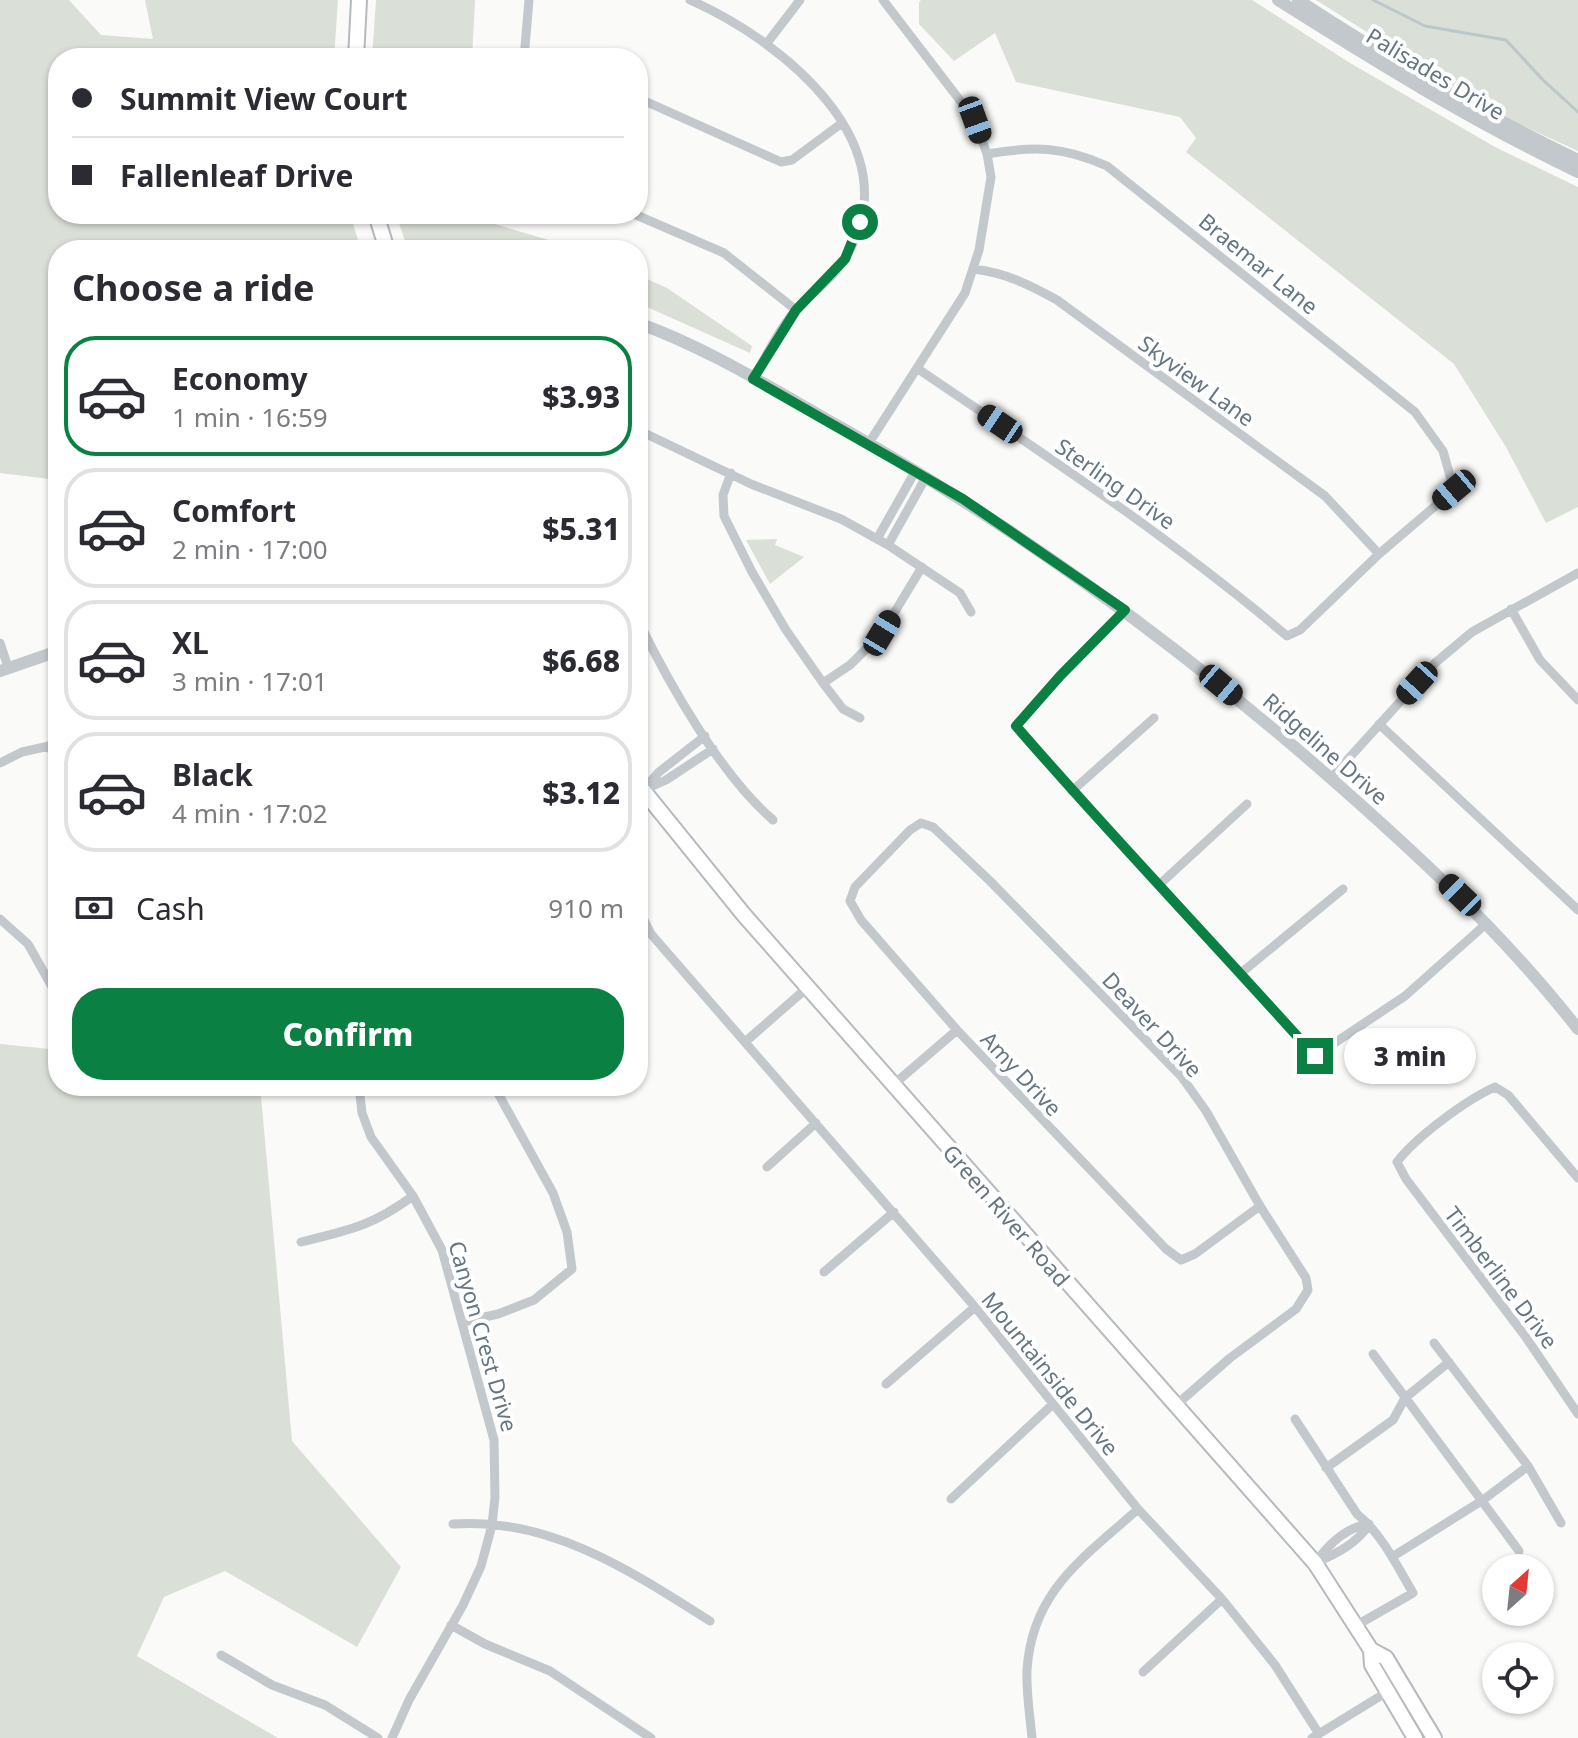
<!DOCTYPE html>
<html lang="en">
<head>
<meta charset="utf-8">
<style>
	:root { --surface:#fff; --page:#f7f7f7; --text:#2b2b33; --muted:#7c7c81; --line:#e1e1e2; --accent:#0b8043 }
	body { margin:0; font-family:"Noto Sans",sans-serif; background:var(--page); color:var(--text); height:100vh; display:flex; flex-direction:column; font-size:30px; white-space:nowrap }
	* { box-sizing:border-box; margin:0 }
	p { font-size:26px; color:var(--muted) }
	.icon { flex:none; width:44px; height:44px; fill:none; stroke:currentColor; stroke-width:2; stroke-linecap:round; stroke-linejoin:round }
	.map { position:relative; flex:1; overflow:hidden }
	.panel { position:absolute; left:48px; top:240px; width:600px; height:856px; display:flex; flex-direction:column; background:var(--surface); border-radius:32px; box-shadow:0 2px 6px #0004 }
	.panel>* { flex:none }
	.top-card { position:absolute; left:48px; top:48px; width:600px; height:176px; border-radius:32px; box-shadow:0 2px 6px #0004; display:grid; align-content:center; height:176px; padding:0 24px; background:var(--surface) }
	.needle { width:52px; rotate:27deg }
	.tools { position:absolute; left:1482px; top:1554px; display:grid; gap:16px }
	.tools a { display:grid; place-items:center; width:72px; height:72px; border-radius:50%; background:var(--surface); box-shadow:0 2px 6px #0004; font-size:40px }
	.end { position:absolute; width:36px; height:36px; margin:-18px; border:10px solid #0b8043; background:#fff; box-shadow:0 0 0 4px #fff }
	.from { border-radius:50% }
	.bubble { position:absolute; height:56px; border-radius:28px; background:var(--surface); box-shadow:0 2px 6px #0004; font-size:26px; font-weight:800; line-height:56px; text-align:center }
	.car { position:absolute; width:24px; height:48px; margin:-24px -12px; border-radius:10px; box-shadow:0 0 6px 2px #0007; background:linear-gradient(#222 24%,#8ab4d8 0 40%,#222 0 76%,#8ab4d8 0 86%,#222 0) }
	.top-card b { display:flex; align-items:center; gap:28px; height:76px; font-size:30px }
	.top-card b+b { border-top:2px solid var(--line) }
	.top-card i { width:20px; height:20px; background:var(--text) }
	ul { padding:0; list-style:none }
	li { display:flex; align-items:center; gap:24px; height:120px; margin:0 16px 12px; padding:0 8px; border:4px solid var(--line); border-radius:32px }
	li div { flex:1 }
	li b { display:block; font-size:30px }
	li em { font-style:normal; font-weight:800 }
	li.current { border-color:var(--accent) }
	li>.icon { width:72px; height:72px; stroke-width:1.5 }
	h2 { padding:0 24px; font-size:36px; line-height:96px }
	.pay { display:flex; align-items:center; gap:20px; height:88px; padding:0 24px; font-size:30px }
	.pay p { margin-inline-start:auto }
	.button { display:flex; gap:16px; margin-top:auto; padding:16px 24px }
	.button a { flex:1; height:92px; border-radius:32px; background:var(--accent); color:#fff; font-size:32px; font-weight:800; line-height:92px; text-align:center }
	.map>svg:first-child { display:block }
	.green { fill:#dadfd7 }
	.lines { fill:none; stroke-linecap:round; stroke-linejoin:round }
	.stream { stroke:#bbc7cb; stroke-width:3 }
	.primary-casing { stroke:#b5babe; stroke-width:18 }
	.minor { stroke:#c3c8cc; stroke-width:9 }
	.tertiary { stroke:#c3c8cc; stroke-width:12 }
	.primary { stroke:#fff; stroke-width:14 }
	.route { stroke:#0b8043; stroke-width:10 }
	.labels { text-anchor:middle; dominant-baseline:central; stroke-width:8; stroke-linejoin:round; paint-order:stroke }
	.street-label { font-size:22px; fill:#657683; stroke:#fff }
</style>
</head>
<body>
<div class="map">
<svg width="1578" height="1738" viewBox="0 0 1578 1738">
	<rect width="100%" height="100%" fill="#fafaf8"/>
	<path class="green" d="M 0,0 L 69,0 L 101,35 L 153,39 L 145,0 L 338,0 L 334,58 L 58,58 L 58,214 L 350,214 L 361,250 L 58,250 L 58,480 L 0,473 Z
		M 376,0 L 475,0 L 472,58 L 372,58 Z
		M 921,0 L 1252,0 L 1350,63 L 1495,147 L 1578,187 L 1578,507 L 1546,523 L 1506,447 L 1454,364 L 1186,152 L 1196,138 L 1180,117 L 1016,82 L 995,33 L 954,61 L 919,24 L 919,2 Z
		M 1316,0 L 1578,0 L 1578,151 L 1495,113 Z
		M 396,214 L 469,214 L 481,220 L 582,250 L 408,250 Z
		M 638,275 L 667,288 L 752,346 L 750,353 L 638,303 Z
		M 777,539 L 775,545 L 804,557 L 770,584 L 746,540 Z
		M 58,1040 L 58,1086 L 266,1086 L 261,1096 L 292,1441 L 401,1567 L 357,1647 L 225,1571 L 164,1597 L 137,1656 L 278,1738 L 0,1738 L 0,1044 L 50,1049 Z"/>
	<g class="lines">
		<path class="stream" d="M 1373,0 L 1425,26 L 1506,40 L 1543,80 L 1578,112"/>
		<defs>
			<path id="primary" d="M 356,58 L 359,0
				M 376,214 L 387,250
				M 638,784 L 744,915 L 1315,1563 L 1371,1650 L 1372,1665 L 1415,1738
				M 1371,1650 L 1386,1658 L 1434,1738"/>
		</defs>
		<use href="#primary" class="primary-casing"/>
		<path class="minor" d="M 690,0 C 781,40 915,146 845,258 C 833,279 811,293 795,311 C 778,331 766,356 753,379
			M 767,43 L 800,0
			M 524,58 L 529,0
			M 638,98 L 781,162 L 792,160 L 842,123
			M 634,214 L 724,253 L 796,310
			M 974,269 C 1006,273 1030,285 1057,300 L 1325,496 L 1379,554
			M 918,369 C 1044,454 1170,537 1287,636 L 1300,630 L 1379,554 L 1454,490 L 1443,451 L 1415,412 L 1107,166 C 1062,146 1034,146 987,154
			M 638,430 L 751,484 L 841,519 L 888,545 L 960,593 L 971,612
			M 869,443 L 965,293 L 979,250 L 991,177 L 987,154 L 975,120 L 883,0
			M 731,473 L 723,495 L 724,516 L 752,572 L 786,630 L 823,683 L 843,709 L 860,718
			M 877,539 L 916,470
			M 888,545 L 926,477
			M 1511,609 L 1540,660 L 1578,700
			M 1125,610 L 1060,676 L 1016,726 C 1113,838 1216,945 1315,1056 L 1405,996 L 1487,923
			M 638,620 C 669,684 720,774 773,820
			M 0,643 L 8,667
			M 823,683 L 850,665 L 882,633 L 922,567
			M 1379,724 L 1578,910
			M 50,745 L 58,770
			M 0,763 L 22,752 L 58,744
			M 1331,778 L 1435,663 L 1472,632 L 1578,573
			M 646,789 L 666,780 L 713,749
			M 643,790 L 659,772 L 705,736
			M 1072,791 L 1154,718
			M 1160,884 L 1247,804
			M 638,908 L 651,934 L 975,1307 L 1138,1509 L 1222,1599 L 1275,1665 L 1319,1734
			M 0,919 L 28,944 L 55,992
			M 1241,973 L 1343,889
			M 745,1042 L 808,987
			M 893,1085 L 957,1030
			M 359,1086 L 362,1113 L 371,1137 L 413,1196 L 442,1250 L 494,1440 L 495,1497 L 492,1525 L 481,1566 L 463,1605 L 409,1700 L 392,1738
			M 767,1167 L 816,1123
			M 1578,1178 L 1508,1095 L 1495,1087 C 1466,1100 1416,1137 1397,1162 L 1406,1179 L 1525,1336 L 1578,1414
			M 301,1242 C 350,1230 372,1226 413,1196
			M 824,1272 L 894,1212
			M 463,1322 L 498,1314 L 534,1300 L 572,1269 L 567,1232 L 553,1193 L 494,1086
			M 1434,1343 L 1528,1466 L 1561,1523
			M 1373,1354 L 1519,1551
			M 886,1384 L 975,1307
			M 1175,1406 L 1230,1358 L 1296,1309 L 1308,1290 L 1306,1278 L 1260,1206 L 1206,1111 L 1181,1076 L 990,881 L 933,827 L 921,823 L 910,830 L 855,887 L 850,901 L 861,920 L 957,1030 L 1166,1249 L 1181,1260 L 1195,1254 L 1260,1206
			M 1295,1419 L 1357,1514 C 1382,1534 1397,1566 1413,1593 L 1357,1625
			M 1326,1468 L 1393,1420 L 1405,1398 L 1449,1362
			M 951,1499 L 1053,1404
			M 453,1524 C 550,1517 631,1571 710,1621
			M 1392,1557 L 1483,1500 L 1528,1466
			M 1318,1562 C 1337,1553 1358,1543 1369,1524
			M 1315,1563 C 1328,1545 1346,1527 1369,1524
			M 451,1625 L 485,1644 L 550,1671 L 651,1738
			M 221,1655 L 272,1685 L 325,1705 L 378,1738
			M 1143,1672 L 1222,1599
			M 1032,1738 C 1030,1716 1026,1692 1027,1670 C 1032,1590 1084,1558 1138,1509
			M 1312,1738 L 1387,1692"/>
		<path class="tertiary" d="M 1278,0 C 1376,62 1473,122 1578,172
			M 1298,0 C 1388,59 1480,113 1578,160
			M 638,323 C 710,349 776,391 842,428 C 1016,527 1168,637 1319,768 C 1412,849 1502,932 1578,1029
			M 0,671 L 58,651"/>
		<use href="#primary" class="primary"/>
	</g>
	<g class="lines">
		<path class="route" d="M 860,222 L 845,259 L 796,310 L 753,379 L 963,499 L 1125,610 L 1060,676 L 1016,726 C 1113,838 1216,945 1315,1056"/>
	</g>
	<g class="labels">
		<g class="street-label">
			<text transform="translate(1436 73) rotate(31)">Palisades Drive</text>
			<text transform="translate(1259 263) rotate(39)">Braemar Lane</text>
			<text transform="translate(1197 380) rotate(36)">Skyview Lane</text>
			<text transform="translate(1116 483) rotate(35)">Sterling Drive</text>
			<text transform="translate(1326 748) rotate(41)">Ridgeline Drive</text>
			<text transform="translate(1153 1024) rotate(47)">Deaver Drive</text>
			<text transform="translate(1022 1073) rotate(47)">Amy Drive</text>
			<text transform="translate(1007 1215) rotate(49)">Green River Road</text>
			<text transform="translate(1502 1277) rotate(53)">Timberline Drive</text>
			<text transform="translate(484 1336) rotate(74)">Canyon Crest Drive</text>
			<text transform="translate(1051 1373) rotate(51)">Mountainside Drive</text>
		</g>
	</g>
</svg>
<div class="tools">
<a><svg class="needle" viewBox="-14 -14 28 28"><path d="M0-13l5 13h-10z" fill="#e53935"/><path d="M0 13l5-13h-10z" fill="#7c7c81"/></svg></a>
<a><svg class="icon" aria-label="locate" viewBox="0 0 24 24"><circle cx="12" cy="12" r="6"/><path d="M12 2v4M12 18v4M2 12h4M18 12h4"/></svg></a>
</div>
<i class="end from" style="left:860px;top:222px"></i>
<i class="end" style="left:1315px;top:1056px"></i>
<div class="bubble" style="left:1344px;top:1028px;width:132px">3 min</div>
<i class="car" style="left:975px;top:120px;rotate:160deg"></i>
<i class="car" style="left:1000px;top:424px;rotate:304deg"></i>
<i class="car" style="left:1454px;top:490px;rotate:230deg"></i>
<i class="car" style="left:882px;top:633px;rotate:31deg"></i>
<i class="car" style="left:1417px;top:683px;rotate:222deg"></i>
<i class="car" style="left:1221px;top:685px;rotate:130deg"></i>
<i class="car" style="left:1460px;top:895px;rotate:314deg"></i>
<div class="top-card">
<b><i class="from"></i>Summit View Court</b>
<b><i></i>Fallenleaf Drive</b>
</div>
<section class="panel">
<h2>Choose a ride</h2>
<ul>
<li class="current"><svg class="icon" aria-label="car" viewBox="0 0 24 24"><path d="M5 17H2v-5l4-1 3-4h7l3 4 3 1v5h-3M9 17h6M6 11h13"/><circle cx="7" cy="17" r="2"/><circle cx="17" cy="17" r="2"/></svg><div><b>Economy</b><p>1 min · 16:59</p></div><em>$3.93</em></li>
<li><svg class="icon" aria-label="car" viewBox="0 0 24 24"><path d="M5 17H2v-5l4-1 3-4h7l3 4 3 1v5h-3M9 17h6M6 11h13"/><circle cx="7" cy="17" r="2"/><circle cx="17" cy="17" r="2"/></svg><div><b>Comfort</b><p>2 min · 17:00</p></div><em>$5.31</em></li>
<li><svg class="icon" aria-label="car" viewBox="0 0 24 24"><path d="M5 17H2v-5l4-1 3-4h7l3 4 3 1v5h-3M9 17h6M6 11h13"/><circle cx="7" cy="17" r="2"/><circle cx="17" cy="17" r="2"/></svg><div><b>XL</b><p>3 min · 17:01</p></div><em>$6.68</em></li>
<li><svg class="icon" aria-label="car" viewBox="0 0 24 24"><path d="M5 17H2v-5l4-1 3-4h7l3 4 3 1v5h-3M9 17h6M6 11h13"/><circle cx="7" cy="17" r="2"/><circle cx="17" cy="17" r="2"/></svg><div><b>Black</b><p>4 min · 17:02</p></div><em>$3.12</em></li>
</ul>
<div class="pay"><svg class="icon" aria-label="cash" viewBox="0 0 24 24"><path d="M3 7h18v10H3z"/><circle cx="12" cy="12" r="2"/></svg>Cash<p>910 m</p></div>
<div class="button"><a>Confirm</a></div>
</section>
</div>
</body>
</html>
